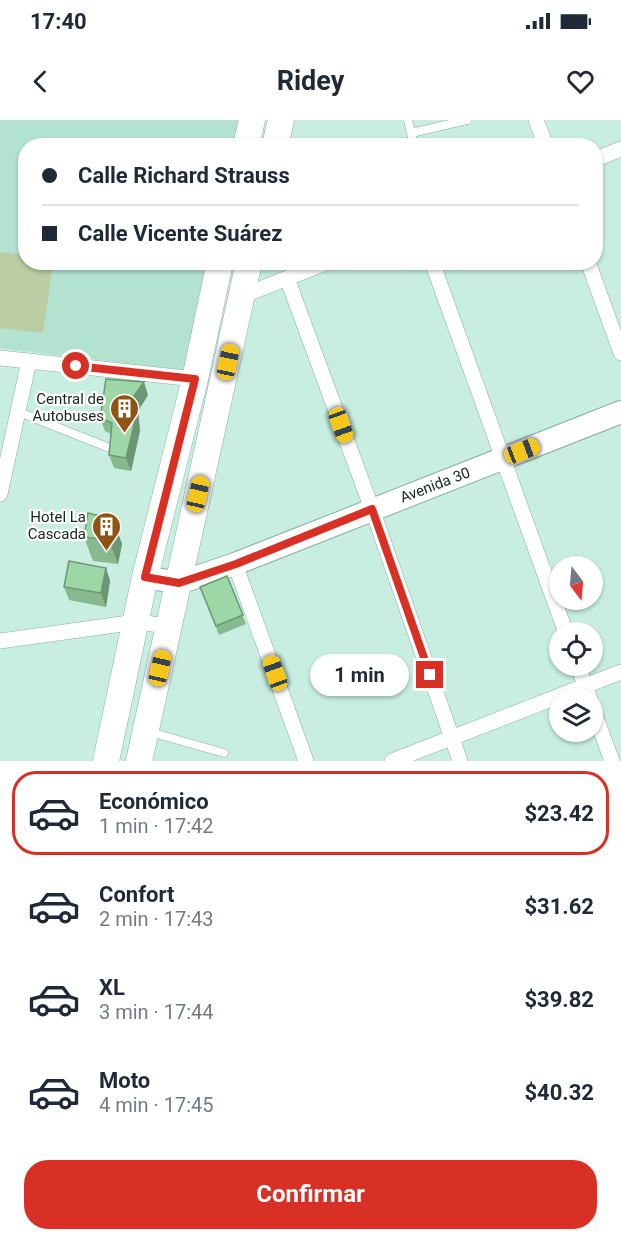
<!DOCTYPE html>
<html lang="es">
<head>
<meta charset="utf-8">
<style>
	:root { --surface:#fff; --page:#f6f6f7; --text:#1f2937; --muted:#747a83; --line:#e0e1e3; --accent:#d93025 }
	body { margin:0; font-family:Roboto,sans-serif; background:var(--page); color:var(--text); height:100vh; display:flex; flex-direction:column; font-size:22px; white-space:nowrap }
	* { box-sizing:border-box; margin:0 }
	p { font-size:20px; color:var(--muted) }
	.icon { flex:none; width:33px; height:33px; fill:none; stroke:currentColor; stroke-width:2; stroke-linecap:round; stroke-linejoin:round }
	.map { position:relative; height:641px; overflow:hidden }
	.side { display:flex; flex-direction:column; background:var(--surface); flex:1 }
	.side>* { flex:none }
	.banner { position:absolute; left:18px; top:18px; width:585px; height:132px; border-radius:24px; box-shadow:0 2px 4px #0004; display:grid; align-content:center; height:132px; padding:0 24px; background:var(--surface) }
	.needle { width:39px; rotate:164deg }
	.buttons { position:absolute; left:549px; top:436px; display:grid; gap:12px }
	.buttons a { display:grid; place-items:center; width:54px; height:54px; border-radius:50%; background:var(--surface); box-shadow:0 2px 4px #0004; font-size:30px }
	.end { position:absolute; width:27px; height:27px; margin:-14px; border:8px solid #d93025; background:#fff; box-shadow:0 0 0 3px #fff }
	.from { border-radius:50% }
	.bubble { position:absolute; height:42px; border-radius:21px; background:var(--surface); box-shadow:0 2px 4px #0004; font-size:20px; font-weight:700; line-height:42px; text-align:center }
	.car { position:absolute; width:18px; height:36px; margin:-18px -9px; border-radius:8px; box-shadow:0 0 4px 2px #0007; background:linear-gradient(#f5c518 24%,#345 0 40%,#f5c518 0 76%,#345 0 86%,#f5c518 0) }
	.banner b { display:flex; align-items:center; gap:21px; height:57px; font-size:22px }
	.banner b+b { border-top:2px solid var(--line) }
	.banner i { width:15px; height:15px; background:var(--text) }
	ul { padding:10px 0 0; list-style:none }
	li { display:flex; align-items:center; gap:18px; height:84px; margin:0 12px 9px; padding:0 12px; border:3px solid transparent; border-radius:24px }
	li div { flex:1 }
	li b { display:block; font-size:22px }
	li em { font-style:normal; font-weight:700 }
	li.selected { border-color:var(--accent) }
	li>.icon { width:54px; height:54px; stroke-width:1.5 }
	.primary-button { display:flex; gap:12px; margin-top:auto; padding:12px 24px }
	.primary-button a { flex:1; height:69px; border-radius:24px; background:var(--accent); color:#fff; font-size:24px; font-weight:700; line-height:69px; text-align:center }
	.status { display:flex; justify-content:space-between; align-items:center; height:42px; padding:0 30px; background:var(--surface); direction:ltr }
	.status svg { height:16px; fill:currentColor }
	header { display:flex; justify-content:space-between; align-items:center; height:78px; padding:0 24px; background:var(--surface); font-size:27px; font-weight:700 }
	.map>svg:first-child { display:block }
	.built { fill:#b4e2d1 }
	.green { fill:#bacda3 }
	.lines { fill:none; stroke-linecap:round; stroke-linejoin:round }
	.lane-casing { stroke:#8aafa2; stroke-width:9 }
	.street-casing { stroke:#8aafa2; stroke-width:16 }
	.secondary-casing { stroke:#8aafa2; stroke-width:24 }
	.primary-casing { stroke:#8aafa2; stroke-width:27 }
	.lane { stroke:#fff; stroke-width:8 }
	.street { stroke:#fff; stroke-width:15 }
	.secondary { stroke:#fff; stroke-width:22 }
	.primary { stroke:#fff; stroke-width:26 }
	.wall { fill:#86b98e }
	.shaded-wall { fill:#6d9674 }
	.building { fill:#9cd7a5; stroke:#6d9674; stroke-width:1.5 }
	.route { stroke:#d93025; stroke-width:8 }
	.labels { text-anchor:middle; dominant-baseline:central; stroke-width:4.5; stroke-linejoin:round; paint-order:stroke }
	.poi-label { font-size:15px; fill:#162520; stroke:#fff; text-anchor:end }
	.street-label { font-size:15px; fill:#162520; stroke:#fff }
</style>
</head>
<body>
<div class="status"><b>17:40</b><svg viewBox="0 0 49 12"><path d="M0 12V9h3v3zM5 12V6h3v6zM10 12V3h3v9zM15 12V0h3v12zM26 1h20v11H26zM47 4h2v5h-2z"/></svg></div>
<header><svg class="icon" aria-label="back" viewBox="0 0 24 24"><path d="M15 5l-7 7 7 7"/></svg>Ridey<svg class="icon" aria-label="heart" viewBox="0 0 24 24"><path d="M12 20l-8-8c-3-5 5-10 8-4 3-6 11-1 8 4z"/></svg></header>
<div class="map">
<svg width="621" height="641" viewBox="0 0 621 641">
	<rect width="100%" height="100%" fill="#c7eee0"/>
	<path class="built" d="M 0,0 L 243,0 L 237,25 L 26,26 L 26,142 L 212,143 L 188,251 L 0,228 Z"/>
	<path class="green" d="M 0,132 L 25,135 L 26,142 L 53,143 L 43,213 L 0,208 Z"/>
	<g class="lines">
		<defs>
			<path id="lane" d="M 408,0 L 414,26
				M 411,13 L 467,0
				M 19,292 L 107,327
				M 150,612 L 224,633"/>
			<path id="street" d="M 536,0 L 546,26
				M 596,39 L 621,29
				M 432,142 L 566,513
				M 588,142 L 621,233
				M 287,158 L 372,389 L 460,641
				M 242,176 L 328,142
				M 0,238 L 195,259
				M 0,374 L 29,241
				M 235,444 L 306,641
				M 0,521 L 136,502 L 169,506
				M 578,546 L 590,579
				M 592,587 L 612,641
				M 392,641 L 621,552"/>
			<path id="secondary" d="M 145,457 L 179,463 L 235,444 L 621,292"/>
			<path id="primary" d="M 246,26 L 252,0
				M 275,26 L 281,0
				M 106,641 L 145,457 L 195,259 L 220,142
				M 139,641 L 249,142"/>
		</defs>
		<use href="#lane" class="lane-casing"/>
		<use href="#street" class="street-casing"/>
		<use href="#secondary" class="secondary-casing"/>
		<use href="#primary" class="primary-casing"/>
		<use href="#lane" class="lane"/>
		<use href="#street" class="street"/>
		<use href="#secondary" class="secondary"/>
		<use href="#primary" class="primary"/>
	</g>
	<path class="wall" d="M 148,275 L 138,291 L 140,311 L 131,351 L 114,348 L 109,335 L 111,314 L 105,311 L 100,298 Z
		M 113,399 L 122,424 L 118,444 L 93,441 L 84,417 Z
		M 106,448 L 110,461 L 106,487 L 69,480 L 64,467 Z
		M 227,456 L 246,504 L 219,515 L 200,467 Z"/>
	<path class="shaded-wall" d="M 144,262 L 148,275 L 138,291 L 140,311 L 131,351 L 126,338 L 133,277 Z
		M 113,399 L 122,424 L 118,444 L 109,420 Z
		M 106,448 L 110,461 L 106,487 L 101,473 Z"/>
	<path class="building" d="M 106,259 L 144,262 L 133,277 L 136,297 L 126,338 L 109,335 L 112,303 L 100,298 Z
		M 88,393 L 113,399 L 109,420 L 84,417 Z
		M 69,441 L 106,448 L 101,473 L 64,467 Z
		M 227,456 L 243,495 L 216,506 L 200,467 Z"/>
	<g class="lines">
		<path class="route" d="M 76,246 L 195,259 L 145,457 L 179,463 L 236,444 L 372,389 L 430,555"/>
	</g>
	<defs>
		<symbol id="building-pin" viewBox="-11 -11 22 30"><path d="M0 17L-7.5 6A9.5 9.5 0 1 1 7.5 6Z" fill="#8f5412" stroke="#fff"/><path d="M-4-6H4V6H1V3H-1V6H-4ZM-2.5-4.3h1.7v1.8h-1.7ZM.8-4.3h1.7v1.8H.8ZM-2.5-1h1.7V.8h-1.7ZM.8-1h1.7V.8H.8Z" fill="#fff"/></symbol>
	</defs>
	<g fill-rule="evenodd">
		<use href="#building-pin" x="108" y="272" width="33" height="45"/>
		<use href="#building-pin" x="90" y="390" width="33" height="45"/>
	</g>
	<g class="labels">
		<g class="poi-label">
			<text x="104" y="279">Central de<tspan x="104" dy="17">Autobuses</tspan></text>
			<text x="86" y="397">Hotel La<tspan x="86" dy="17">Cascada</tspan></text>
		</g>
		<g class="street-label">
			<text transform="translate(435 365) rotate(-21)">Avenida 30</text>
		</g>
	</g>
</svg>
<div class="buttons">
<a><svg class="needle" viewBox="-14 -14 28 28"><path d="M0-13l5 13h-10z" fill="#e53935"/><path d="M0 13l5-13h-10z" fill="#747a83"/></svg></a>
<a><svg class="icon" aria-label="locate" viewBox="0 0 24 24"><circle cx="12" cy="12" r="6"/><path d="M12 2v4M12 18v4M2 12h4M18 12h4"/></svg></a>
<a><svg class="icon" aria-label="layers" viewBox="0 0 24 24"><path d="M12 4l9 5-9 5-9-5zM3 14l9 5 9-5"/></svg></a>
</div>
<i class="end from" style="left:76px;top:246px"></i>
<i class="end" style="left:430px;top:555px"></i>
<div class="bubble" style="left:310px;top:534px;width:99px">1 min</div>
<i class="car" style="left:228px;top:242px;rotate:12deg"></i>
<i class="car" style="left:341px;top:305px;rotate:160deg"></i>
<i class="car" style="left:522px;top:331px;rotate:69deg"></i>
<i class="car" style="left:198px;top:374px;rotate:13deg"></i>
<i class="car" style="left:160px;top:548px;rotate:13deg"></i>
<i class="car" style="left:275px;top:553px;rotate:340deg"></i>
<div class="banner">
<b><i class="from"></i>Calle Richard Strauss</b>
<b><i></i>Calle Vicente Suárez</b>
</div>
</div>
<section class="side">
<ul>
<li class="selected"><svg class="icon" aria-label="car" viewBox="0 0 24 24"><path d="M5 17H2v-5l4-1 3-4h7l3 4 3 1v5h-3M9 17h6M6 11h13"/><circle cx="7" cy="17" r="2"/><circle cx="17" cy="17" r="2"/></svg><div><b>Económico</b><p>1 min · 17:42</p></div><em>$23.42</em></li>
<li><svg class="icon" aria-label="car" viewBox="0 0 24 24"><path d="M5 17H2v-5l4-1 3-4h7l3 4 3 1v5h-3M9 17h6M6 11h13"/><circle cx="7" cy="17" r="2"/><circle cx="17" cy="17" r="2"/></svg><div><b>Confort</b><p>2 min · 17:43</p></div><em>$31.62</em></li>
<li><svg class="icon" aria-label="car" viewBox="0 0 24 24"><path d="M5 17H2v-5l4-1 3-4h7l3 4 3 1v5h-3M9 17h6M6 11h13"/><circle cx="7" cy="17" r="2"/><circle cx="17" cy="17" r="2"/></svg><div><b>XL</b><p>3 min · 17:44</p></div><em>$39.82</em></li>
<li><svg class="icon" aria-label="car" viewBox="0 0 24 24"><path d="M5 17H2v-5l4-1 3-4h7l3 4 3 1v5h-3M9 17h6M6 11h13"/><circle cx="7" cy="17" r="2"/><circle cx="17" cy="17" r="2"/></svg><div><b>Moto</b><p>4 min · 17:45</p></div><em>$40.32</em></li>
</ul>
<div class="primary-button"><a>Confirmar</a></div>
</section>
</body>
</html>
